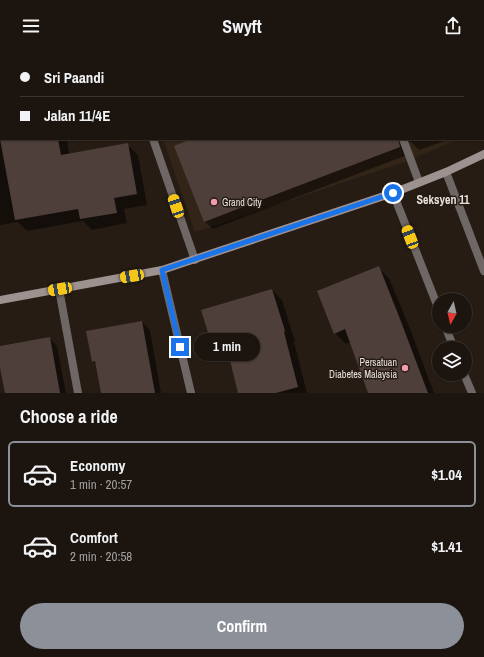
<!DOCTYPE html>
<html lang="en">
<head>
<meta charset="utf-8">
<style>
	:root { --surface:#1c150f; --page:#29221d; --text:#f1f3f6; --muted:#a09f9e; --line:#3a342f; --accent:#8c9099 }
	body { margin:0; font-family:"Archivo Narrow",sans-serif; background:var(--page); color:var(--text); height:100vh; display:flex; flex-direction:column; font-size:15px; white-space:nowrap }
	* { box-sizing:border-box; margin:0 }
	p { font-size:13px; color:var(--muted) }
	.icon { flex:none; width:22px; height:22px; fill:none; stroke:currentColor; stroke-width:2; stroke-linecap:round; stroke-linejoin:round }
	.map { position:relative; height:341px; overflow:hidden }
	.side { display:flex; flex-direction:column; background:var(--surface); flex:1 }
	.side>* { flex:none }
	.hud { position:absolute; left:0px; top:0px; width:484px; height:88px; box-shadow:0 1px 3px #0004,0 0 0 1px var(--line); display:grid; align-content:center; height:88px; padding:0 20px; background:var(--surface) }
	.needle { width:26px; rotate:188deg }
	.fabs { position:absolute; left:432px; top:241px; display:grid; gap:8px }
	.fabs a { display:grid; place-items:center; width:40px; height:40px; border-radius:50%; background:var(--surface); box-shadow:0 1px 3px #0004,0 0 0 1px var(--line); font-size:20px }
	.end { position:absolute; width:18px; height:18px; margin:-9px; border:5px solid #1a73e8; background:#fff; box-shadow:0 0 0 2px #fff }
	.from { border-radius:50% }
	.bubble { position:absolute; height:28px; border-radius:14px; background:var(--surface); box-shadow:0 1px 3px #0004,0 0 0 1px var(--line); font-size:13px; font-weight:700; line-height:28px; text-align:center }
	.car { position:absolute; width:12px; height:24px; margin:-12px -6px; border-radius:5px; box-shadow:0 0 3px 1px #0007; background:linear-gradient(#f5c518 24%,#345 0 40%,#f5c518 0 76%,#345 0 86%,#f5c518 0) }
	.hud b { display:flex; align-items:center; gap:14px; height:38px; font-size:15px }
	.hud b+b { border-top:1px solid var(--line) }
	.hud i { width:10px; height:10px; background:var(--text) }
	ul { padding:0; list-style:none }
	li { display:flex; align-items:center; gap:12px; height:66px; margin:0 8px 6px; padding:0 12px; border:2px solid transparent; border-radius:6px }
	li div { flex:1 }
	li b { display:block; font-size:15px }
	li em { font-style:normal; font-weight:700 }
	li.on { border-color:var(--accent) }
	li>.icon { width:36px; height:36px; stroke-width:1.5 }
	h2 { padding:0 20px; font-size:18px; line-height:48px }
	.button { display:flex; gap:8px; margin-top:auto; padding:8px 20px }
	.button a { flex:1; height:46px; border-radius:24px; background:var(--accent); color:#fff; font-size:16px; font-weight:700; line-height:46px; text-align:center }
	header { display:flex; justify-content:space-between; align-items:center; height:52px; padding:0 20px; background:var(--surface); font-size:18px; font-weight:700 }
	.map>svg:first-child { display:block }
	.built { fill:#332418 }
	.shadow { fill:#0007 }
	.building { fill:#4e3f3b }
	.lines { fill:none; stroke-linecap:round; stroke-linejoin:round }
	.lane { stroke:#6f6766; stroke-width:8 }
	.street { stroke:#6f6766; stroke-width:8 }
	.secondary { stroke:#9d928f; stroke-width:8 }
	.route { stroke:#1a73e8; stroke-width:5 }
	.poi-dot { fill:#f19ab1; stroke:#261c14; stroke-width:1.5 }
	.labels { text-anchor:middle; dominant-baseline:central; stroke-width:3; stroke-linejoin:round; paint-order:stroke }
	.poi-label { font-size:10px; fill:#e8e1dc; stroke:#261c14; text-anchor:start }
	.quarter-label { font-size:12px; font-weight:bold; fill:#e8e1dc; stroke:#261c14 }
</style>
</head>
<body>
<header><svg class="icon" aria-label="menu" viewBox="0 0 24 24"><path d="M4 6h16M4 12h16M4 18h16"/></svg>Swyft<svg class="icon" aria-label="share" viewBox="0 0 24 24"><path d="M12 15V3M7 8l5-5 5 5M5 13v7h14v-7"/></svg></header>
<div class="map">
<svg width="484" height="341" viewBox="0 0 484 341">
	<rect width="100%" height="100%" fill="#261c14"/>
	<path class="built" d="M 351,0 L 484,0 L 484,76 L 483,77 L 483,1 L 348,1 Z
		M 163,87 L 459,87 L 405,110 L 195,180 Z"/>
	<path class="shadow" d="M 26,0 L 83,0 L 83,1 L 26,1 Z
		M 165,0 L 327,0 L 324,1 Z
		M 421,0 L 484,0 L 484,73 L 483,74 L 483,1 L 419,1 Z
		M 0,80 L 1,80 L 1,87 L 67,87 L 69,102 L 127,92 L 138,103 L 147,153 L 124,157 L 127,171 L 92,178 L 83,169 L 27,179 L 18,170 L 0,173 Z
		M 194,87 L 450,87 L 419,98 L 411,90 L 409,90 L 405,95 L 407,103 L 213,177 L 204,169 Z
		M 378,216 L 389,226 L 411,279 L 434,341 L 369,341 L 350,290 L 346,292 L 335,281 Z
		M 272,238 L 282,248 L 295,289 L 294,290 L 307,341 L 240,341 L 231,308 L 225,310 L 215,300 L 203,258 Z
		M 142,270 L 150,278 L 161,341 L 102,341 L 97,314 L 93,309 Z
		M 49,286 L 57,294 L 66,341 L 6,341 L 0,311 L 0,295 Z"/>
	<path class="building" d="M 0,87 L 58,87 L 61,103 L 128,91 L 137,142 L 114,146 L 117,161 L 80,167 L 78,157 L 15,168 Z
		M 191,87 L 398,87 L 400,95 L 204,170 L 174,94 Z
		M 379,214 L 400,267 L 428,341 L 368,341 L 345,277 L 334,282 L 317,239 Z
		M 272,237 L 285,279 L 284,280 L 298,335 L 276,341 L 238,341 L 227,296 L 214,300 L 201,258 Z
		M 142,269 L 155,341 L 101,341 L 95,309 L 92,310 L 86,279 Z
		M 50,285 L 60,341 L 5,341 L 0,316 L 0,294 Z"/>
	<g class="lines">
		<path class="lane" d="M 381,1 L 383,0
			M 403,87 L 419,130
			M 59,237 L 78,341"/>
		<path class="street" d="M 123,0 L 123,1
			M 153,87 L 195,208
			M 446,120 L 484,219
			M 393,141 L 439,258
			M 162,218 L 191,341
			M 445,274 L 454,296
			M 464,322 L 472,341"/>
		<path class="secondary" d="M 0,248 L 162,218 L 393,141 L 446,120 L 484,102"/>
	</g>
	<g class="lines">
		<path class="route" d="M 180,295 L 162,218 L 393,141"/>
	</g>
	<g class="poi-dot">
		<circle cx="214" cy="150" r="4"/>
		<circle cx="405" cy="316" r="4"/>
	</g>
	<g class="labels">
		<g class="poi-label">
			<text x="222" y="150">Grand City</text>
			<text x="397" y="310" text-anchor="end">Persatuan<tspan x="397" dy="12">Diabetes Malaysia</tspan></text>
		</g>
		<g class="quarter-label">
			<text x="443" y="148">Seksyen 11</text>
		</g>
	</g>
</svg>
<div class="fabs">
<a><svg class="needle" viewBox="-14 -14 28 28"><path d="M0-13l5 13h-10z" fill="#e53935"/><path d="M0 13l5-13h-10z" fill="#a09f9e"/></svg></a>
<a><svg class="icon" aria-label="layers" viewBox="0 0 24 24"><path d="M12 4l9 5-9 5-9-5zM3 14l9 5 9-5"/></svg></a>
</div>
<i class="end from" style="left:393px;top:141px"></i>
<i class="end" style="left:180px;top:295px"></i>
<div class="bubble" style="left:194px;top:281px;width:66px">1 min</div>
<i class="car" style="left:176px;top:154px;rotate:341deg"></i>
<i class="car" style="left:410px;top:185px;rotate:339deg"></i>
<i class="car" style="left:132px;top:224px;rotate:260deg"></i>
<i class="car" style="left:60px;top:237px;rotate:260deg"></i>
<div class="hud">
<b><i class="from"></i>Sri Paandi</b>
<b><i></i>Jalan 11/4E</b>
</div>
</div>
<section class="side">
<h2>Choose a ride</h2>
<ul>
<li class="on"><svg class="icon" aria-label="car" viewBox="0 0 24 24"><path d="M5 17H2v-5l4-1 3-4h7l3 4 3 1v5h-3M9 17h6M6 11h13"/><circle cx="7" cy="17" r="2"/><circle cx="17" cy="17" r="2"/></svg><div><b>Economy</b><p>1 min · 20:57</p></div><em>$1.04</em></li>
<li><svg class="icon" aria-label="car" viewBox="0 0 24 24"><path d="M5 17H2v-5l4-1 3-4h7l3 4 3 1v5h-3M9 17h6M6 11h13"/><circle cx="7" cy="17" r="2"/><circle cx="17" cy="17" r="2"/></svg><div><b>Comfort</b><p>2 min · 20:58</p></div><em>$1.41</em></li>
</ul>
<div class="button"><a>Confirm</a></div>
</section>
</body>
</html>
